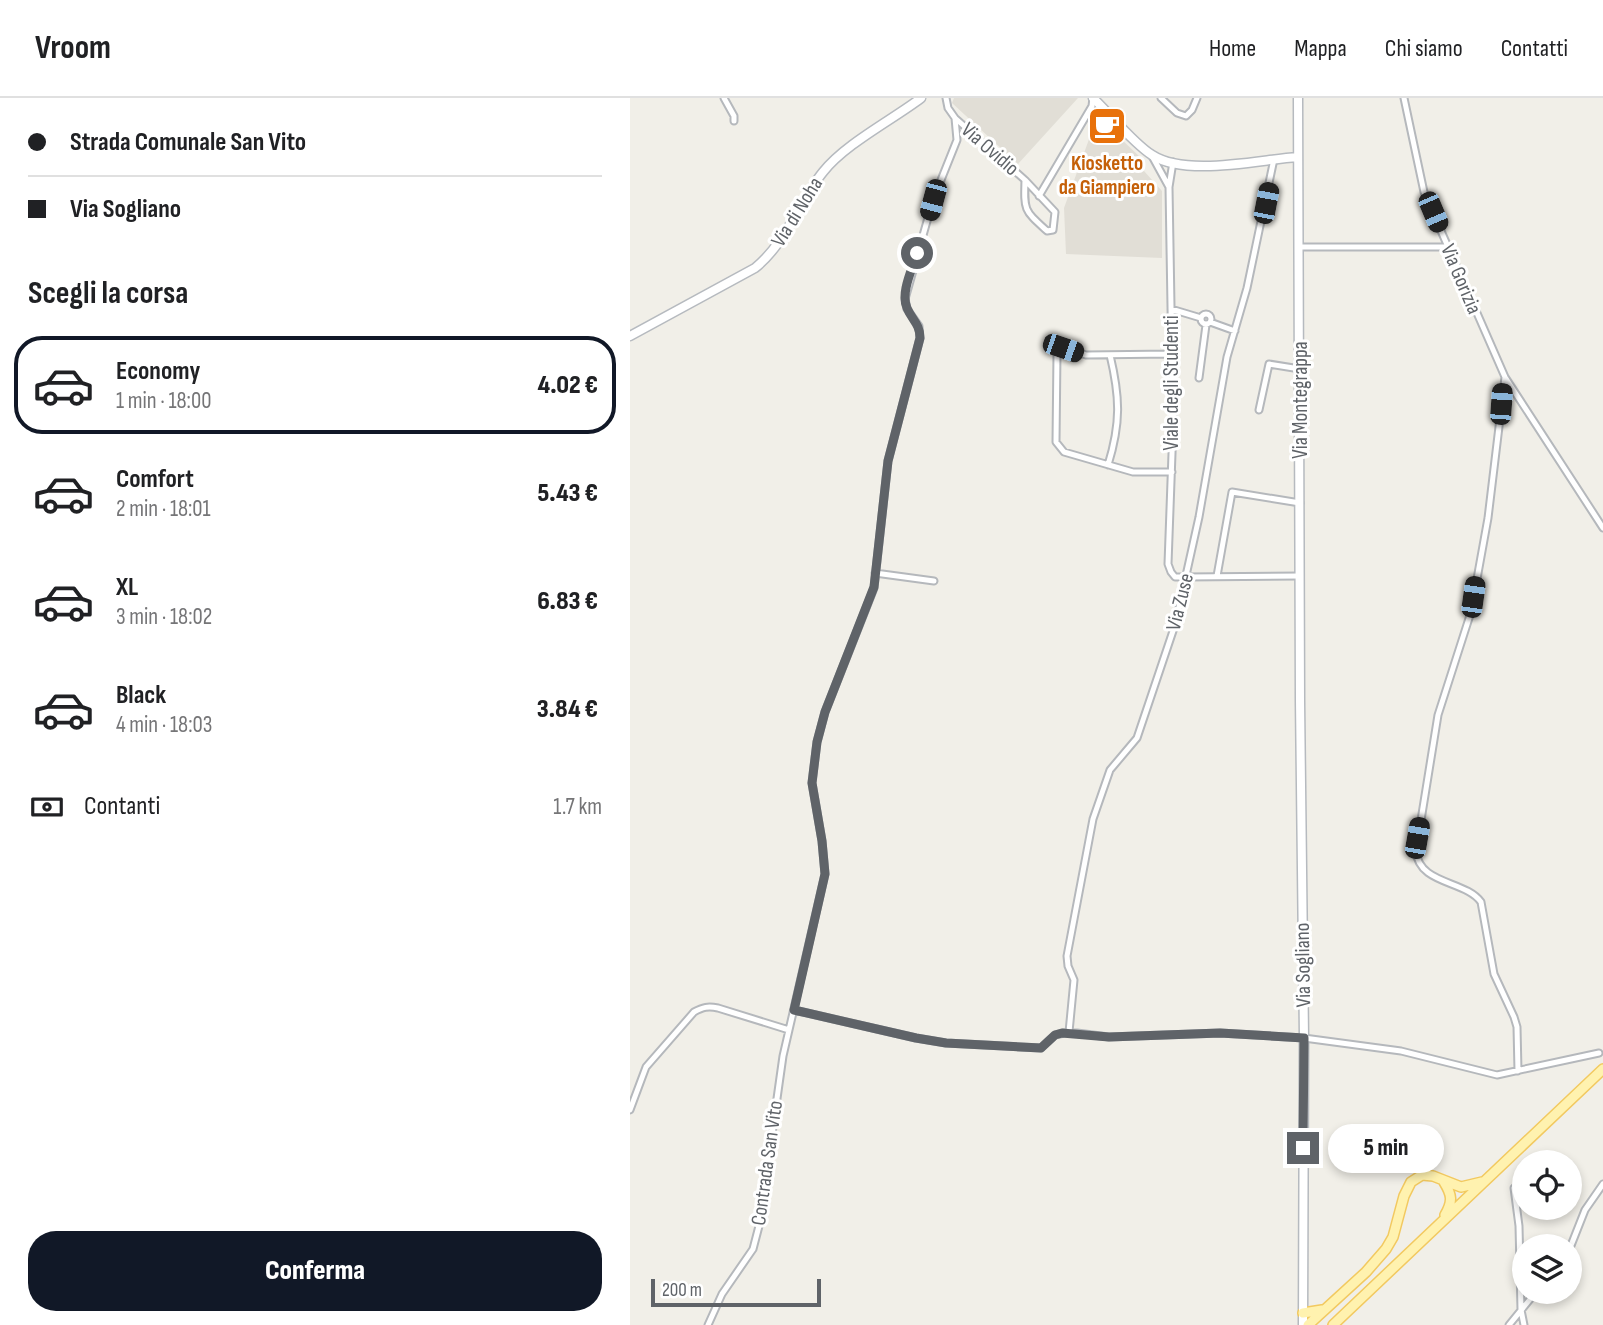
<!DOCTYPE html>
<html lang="it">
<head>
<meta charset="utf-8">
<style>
	:root { --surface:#fff; --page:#f6f6f6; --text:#202124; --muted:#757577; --line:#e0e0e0; --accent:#111827 }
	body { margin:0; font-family:"Sofia Sans Condensed",sans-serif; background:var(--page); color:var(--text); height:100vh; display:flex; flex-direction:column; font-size:26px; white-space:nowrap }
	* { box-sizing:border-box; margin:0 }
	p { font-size:23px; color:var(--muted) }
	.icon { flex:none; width:38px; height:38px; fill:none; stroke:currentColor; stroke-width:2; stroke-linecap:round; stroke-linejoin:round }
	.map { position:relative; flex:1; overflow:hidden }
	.side { display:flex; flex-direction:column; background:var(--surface); width:630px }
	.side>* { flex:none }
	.banner { display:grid; align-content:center; height:154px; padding:0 28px; background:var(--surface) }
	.buttons { position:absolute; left:882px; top:1052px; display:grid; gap:14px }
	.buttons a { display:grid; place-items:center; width:70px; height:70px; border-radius:50%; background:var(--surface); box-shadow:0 4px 10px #0003; font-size:35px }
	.scale { position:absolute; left:21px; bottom:18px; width:170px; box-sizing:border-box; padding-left:7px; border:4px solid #5f6368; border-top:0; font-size:19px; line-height:24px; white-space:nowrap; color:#5f6368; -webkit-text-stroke:5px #fff; paint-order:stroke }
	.end { position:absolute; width:32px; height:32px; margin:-16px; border:9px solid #5f6368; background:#fff; box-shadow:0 0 0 4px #fff }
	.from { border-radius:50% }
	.bubble { position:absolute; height:49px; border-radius:24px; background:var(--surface); box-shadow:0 4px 10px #0003; font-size:23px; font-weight:800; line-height:49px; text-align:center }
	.car { position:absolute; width:21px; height:42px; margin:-21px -10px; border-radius:9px; box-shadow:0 0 5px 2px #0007; background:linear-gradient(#222 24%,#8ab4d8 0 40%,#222 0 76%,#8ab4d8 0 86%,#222 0) }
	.banner b { display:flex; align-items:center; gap:24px; height:66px; font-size:26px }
	.banner b+b { border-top:2px solid var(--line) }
	.banner i { width:18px; height:18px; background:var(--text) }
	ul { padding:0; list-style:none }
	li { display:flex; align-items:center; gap:21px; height:98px; margin:0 14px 10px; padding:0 14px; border:4px solid transparent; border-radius:28px }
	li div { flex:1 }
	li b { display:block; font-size:26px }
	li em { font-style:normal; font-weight:800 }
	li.current { border-color:var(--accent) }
	li>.icon { width:63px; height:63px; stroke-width:1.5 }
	h2 { padding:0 28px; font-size:32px; line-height:84px }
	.pay { display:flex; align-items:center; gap:18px; height:77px; padding:0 28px; font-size:26px }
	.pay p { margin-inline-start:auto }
	.cta { display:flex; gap:14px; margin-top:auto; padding:14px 28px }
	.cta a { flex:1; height:80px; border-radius:28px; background:var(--accent); color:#fff; font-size:28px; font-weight:800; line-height:80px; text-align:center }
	header { display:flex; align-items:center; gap:42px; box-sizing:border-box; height:98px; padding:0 35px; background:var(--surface); border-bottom:2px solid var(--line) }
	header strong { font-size:33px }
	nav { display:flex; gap:38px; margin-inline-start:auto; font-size:24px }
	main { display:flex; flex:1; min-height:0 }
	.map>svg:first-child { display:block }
	.education { fill:#e1ded6 }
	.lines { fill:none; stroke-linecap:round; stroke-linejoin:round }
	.street-casing { stroke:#b5b8bc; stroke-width:9 }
	.secondary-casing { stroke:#b6babf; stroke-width:11 }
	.primary-casing { stroke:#f2c960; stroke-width:12 }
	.street { stroke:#fff; stroke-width:5 }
	.secondary { stroke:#fff; stroke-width:8 }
	.primary { stroke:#fff2af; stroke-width:9 }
	.route { stroke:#5f6368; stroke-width:9 }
	.labels { text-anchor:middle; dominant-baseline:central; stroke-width:6; stroke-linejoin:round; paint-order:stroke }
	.street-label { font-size:21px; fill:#5f6368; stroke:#fff }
	.food-label { font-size:21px; font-weight:bold; fill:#c56008; stroke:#fff }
</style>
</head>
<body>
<header>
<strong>Vroom</strong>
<nav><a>Home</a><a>Mappa</a><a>Chi siamo</a><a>Contatti</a></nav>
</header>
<main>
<section class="side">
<div class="banner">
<b><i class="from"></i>Strada Comunale San Vito</b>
<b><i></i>Via Sogliano</b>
</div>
<h2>Scegli la corsa</h2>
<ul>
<li class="current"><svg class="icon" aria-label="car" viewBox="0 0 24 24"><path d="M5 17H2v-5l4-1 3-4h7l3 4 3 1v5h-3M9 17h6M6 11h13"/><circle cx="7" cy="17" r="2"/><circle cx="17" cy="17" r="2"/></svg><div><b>Economy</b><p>1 min · 18:00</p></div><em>4.02 €</em></li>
<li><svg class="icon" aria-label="car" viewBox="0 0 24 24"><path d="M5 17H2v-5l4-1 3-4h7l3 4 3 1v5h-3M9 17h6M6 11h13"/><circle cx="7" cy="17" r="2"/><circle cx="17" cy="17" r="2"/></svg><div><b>Comfort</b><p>2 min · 18:01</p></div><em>5.43 €</em></li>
<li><svg class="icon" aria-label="car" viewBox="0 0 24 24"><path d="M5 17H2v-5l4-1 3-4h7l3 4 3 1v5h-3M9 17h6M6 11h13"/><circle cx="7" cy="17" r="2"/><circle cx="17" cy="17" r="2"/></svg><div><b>XL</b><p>3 min · 18:02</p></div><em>6.83 €</em></li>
<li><svg class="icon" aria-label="car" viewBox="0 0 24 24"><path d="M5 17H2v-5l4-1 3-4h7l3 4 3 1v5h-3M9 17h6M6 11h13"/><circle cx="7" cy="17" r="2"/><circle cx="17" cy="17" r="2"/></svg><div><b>Black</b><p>4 min · 18:03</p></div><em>3.84 €</em></li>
</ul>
<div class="pay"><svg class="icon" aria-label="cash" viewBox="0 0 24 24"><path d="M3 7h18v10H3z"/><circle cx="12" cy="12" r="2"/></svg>Contanti<p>1.7 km</p></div>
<div class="cta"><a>Conferma</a></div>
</section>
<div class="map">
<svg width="973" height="1227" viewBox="0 0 973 1227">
	<rect width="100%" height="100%" fill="#f1efe8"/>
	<path class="education" d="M 324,0 L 448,0 L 388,66 L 322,5 Z
		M 466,22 L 484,39 L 490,40 L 510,59 L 511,66 L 514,68 L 514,73 L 532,93 L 532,160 L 436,156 L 434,110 Z"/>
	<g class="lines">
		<defs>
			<path id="street" d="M 94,0 L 104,18 L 104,23
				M 531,0 L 547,15 L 556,18 L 562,12 L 567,0
				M 774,0 L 794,94 L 875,279 L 973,430
				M 325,20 L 395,82 L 425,114 L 423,132 L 417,133 C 394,112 394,113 395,82
				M 522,58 L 539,89
				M 543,64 L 539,89 L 543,328 L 538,466 L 541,474 L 545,479 L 556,479 L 670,478
				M 409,98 L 462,8 L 463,0
				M 669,149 L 818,149
				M 541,211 L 571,220
				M571 221a5 5 0 1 1 10 0a5 5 0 1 1-10 0Z
				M 580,224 L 605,233
				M 542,256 L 456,257 L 433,250 L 429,251 L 427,255 L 426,344 L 434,354 L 503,374 L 542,374
				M 875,279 L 858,420 L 841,514 L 808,617 L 786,753 C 789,787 835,782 851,804 L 864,876 L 884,919 L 887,929 L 888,973
				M 569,280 L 576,227
				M 629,312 L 639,266 L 670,271
				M 478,367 C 491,325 490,299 480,257
				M 245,475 L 304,483
				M 587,478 L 602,394 L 670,405
				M 164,912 L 286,940 L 316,945 L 411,950 L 425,937 L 439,934 L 479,939 L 590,935 L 674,940 L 771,953 L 867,977 L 969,955
				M 439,934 L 444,882 L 438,868 L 437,858 L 463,721 L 480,672 L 507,640 L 545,527 L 569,419 L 597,259 L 617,190 L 644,61
				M 0,1012 L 16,969 L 64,914 C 73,909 78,908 88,910 L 159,932
				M 884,1090 L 889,1128 L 891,1212 L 894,1227
				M 940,1150 L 955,1112 L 973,1086
				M 78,1227 L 92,1196 L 123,1151 L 129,1128 L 153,958 L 195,776 L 192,743 L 182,685 L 187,644 L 195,614 L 244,490 L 258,363 L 290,240 L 289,228 L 277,211 L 275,201 L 303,102 L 327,42 L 325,20 L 318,10 L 316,0
				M 879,1227 L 906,1194"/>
			<path id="secondary" d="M 463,0 C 480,16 503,45 522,57 C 556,79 628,62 667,59
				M 668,0 L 670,603 L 674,940 L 673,1227
				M 0,238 L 125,170 C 157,144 168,105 193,74 C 215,46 262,22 291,0"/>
			<path id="primary" d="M 814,1084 C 822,1097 823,1103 815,1117
				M 673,1215 L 692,1212
				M 678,1227 L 736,1174 L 756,1151 L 763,1139 L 774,1098 L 781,1084 L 792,1077 L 803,1078 L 831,1089 L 852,1084
				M 703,1227 L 973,971"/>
		</defs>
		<use href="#street" class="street-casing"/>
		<use href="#secondary" class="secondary-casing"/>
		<use href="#primary" class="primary-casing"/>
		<use href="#street" class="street"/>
		<use href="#secondary" class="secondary"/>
		<use href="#primary" class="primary"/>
	</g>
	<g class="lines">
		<path class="route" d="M 287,155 C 283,170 270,194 277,210 C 282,222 290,226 290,240 L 258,363 L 244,489 L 195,614 L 187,644 L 182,685 L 192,743 L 195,776 L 164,912 L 286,940 L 316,945 L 411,950 L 425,937 L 432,935 L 479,939 L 590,935 L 674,940 L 673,1050"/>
	</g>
	<defs>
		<symbol id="cafe-square" viewBox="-11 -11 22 22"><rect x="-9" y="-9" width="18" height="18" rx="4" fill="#e8710a" stroke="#fff"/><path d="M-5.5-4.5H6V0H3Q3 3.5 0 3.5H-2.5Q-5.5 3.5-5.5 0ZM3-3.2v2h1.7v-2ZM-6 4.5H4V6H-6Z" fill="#fff"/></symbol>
	</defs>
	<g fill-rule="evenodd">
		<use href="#cafe-square" x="455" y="6" width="44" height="44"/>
	</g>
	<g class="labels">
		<g class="street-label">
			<text transform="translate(360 51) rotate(41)">Via Ovidio</text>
			<text transform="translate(167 114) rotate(-58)">Via di Noha</text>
			<text transform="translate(831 181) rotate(67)">Via Gorizia</text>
			<text transform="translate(541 285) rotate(-90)">Viale degli Studenti</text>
			<text transform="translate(670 302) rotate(-90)">Via Montegrappa</text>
			<text transform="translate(550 504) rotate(-76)">Via Zuse</text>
			<text transform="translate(673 867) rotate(-91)">Via Sogliano</text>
			<text transform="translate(137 1065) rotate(-82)">Contrada San Vito</text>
		</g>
		<g class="food-label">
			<text x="477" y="65">Kiosketto<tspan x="477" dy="24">da Giampiero</tspan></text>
		</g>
	</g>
</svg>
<div class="buttons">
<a><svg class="icon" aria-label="locate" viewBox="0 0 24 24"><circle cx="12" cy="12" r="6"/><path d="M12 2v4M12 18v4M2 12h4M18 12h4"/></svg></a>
<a><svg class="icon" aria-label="layers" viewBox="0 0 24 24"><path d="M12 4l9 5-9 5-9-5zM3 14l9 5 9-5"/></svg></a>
</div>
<div class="scale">200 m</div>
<i class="end from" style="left:287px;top:155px"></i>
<i class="end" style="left:673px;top:1050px"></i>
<div class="bubble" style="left:698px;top:1026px;width:116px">5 min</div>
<i class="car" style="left:303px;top:102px;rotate:195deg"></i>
<i class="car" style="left:636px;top:105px;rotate:11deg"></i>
<i class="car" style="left:803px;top:114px;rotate:157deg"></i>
<i class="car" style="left:433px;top:250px;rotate:109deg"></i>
<i class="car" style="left:871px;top:306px;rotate:4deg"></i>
<i class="car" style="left:843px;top:499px;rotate:8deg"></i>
<i class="car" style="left:787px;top:740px;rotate:10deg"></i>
</div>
</main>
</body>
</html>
